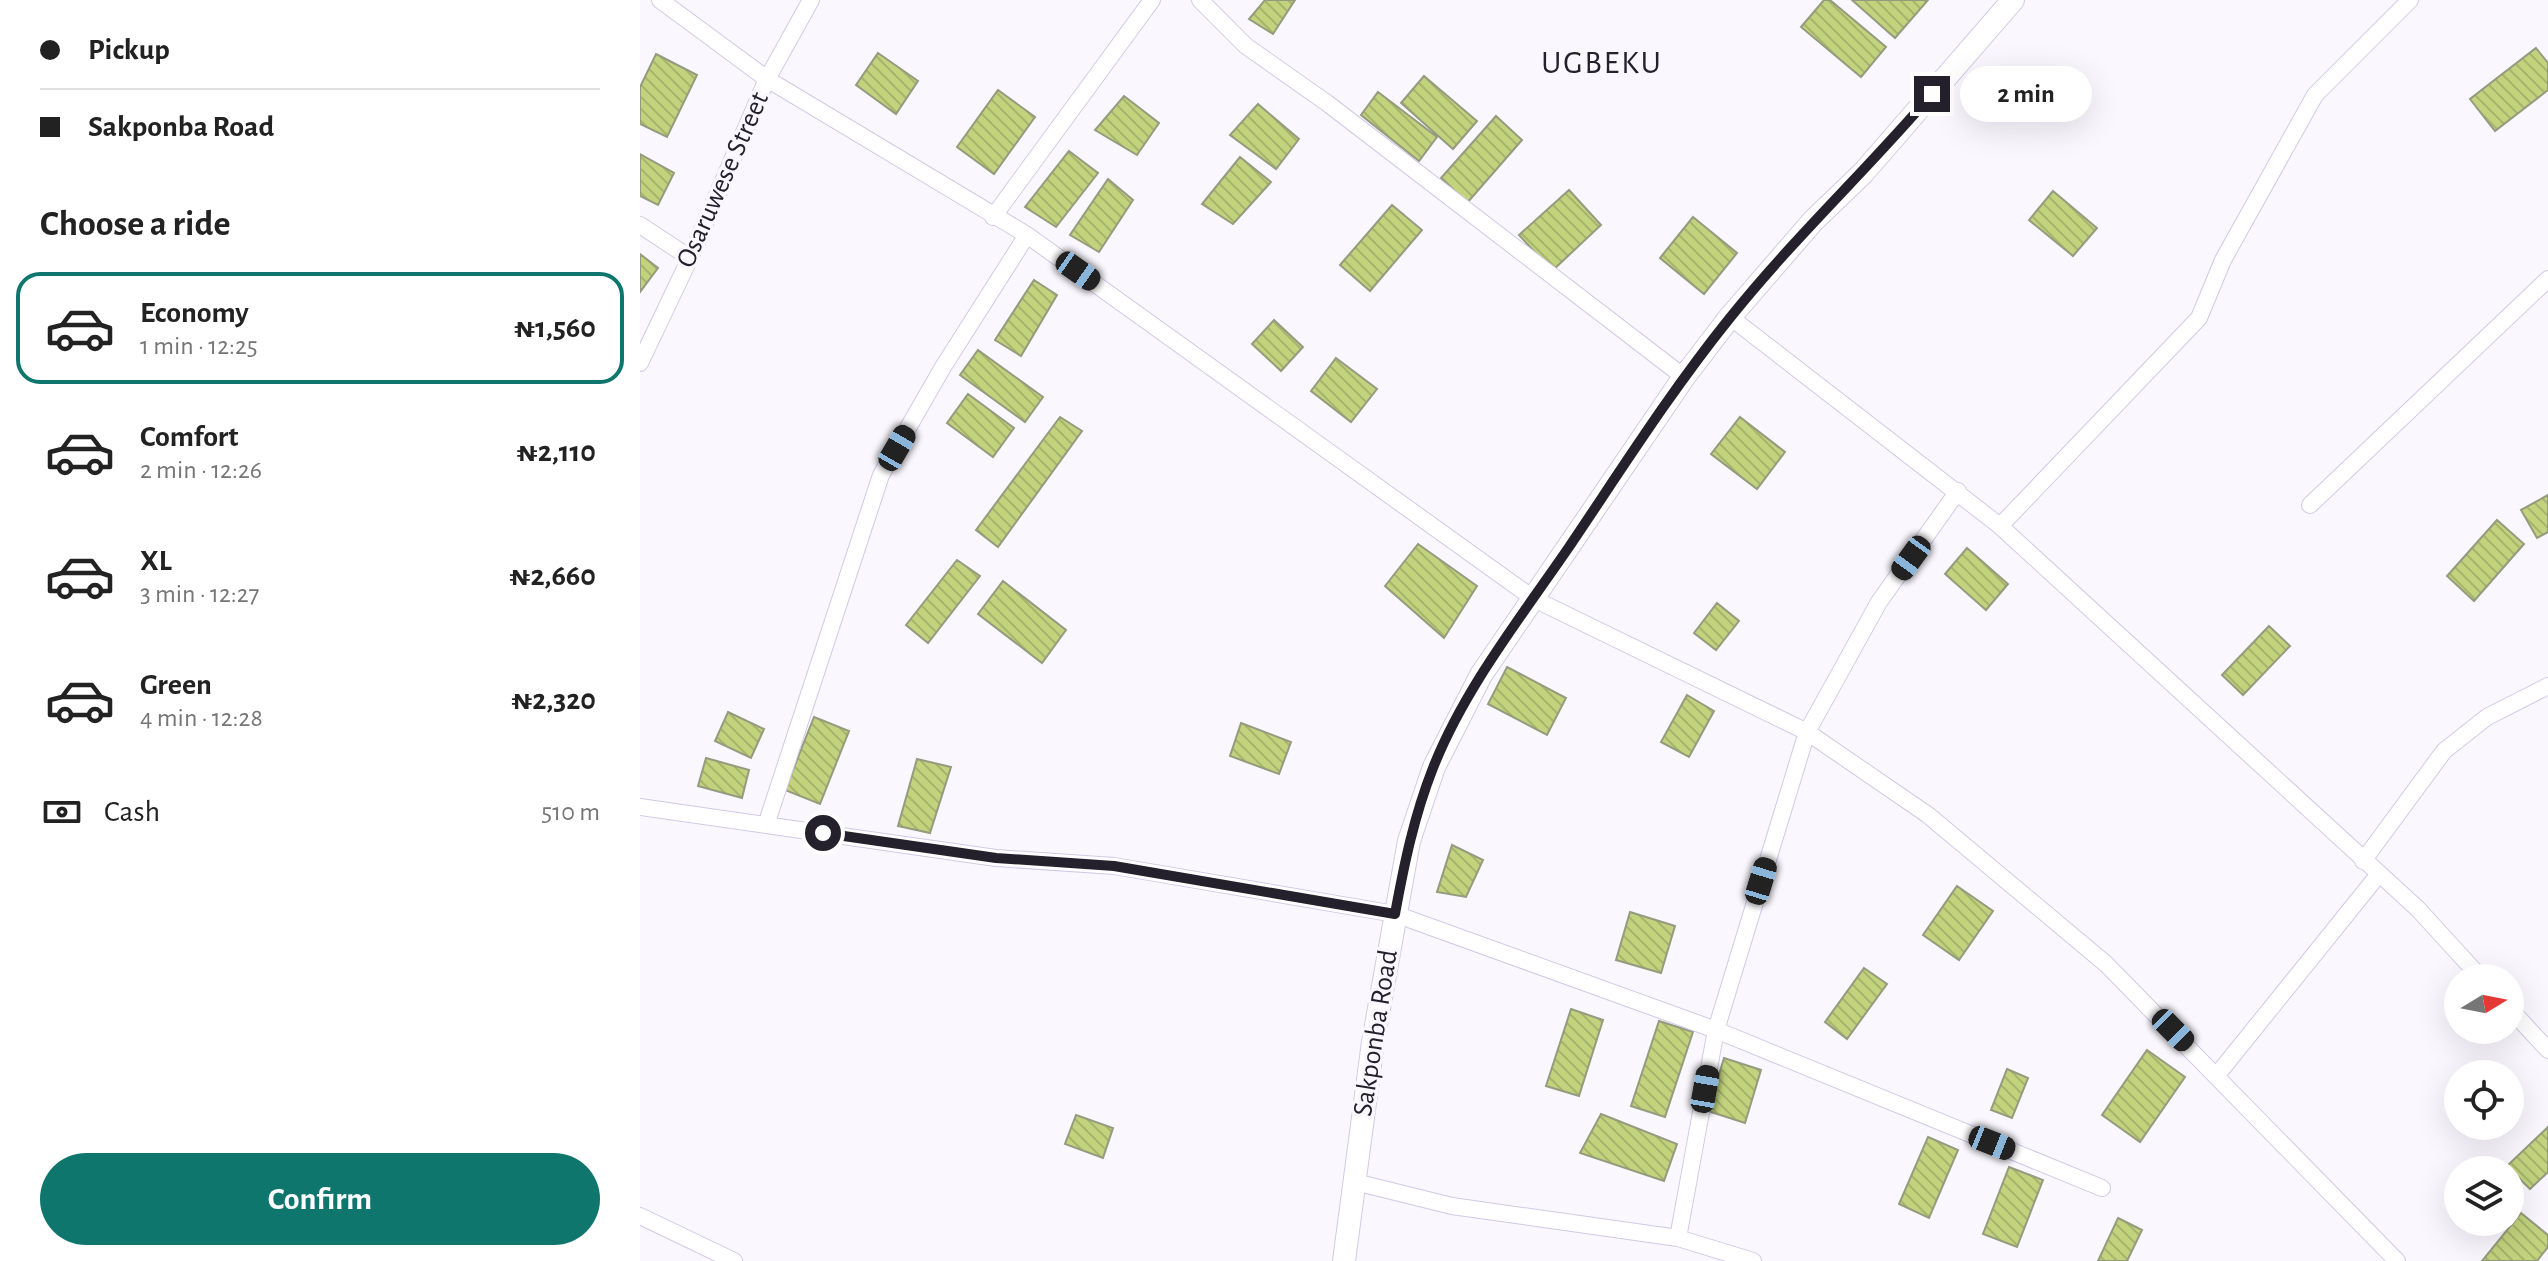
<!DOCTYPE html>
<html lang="en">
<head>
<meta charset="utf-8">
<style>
	:root { --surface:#fff; --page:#f2f2f2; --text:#222; --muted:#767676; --line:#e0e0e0; --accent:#0f766e }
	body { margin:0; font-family:"Alegreya Sans",sans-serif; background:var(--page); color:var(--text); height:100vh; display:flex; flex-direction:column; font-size:30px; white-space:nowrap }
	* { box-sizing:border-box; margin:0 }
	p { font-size:26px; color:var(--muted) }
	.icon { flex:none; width:44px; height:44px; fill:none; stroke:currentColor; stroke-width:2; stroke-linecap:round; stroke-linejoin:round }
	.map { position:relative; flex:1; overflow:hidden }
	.side { display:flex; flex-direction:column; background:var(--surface); width:640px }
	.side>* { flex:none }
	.guide { display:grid; align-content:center; height:176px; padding:0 40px; background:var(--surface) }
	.needle { width:52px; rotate:80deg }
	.tools { position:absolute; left:1804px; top:964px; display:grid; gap:16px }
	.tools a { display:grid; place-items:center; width:80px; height:80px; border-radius:50%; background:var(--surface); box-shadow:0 8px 32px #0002; font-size:40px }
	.end { position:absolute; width:36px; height:36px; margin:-18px; border:10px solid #24212c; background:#fff; box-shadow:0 0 0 4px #fff }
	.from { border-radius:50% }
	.bubble { position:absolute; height:56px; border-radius:28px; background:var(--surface); box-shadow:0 8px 32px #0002; font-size:26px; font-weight:600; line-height:56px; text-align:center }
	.car { position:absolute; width:24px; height:48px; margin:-24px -12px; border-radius:10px; box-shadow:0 0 6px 2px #0007; background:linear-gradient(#222 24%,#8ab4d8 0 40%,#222 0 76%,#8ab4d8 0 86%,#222 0) }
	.guide b { display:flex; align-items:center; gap:28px; height:76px; font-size:30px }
	.guide b+b { border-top:2px solid var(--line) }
	.guide i { width:20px; height:20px; background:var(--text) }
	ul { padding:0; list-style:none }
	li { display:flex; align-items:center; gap:24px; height:112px; margin:0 16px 12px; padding:0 24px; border:4px solid transparent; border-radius:24px }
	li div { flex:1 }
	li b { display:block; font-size:30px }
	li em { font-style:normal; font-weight:600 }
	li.on { border-color:var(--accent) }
	li>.icon { width:72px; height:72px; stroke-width:1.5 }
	h2 { padding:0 40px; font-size:36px; line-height:96px }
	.pay { display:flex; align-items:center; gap:20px; height:88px; padding:0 40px; font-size:30px }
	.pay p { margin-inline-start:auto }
	.cta { display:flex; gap:16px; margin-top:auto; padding:16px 40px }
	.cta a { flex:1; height:92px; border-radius:48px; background:var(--accent); color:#fff; font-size:32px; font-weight:600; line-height:92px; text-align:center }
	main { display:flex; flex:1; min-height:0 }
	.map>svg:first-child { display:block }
	.building { fill:url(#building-back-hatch); stroke:#959b7e; stroke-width:2 }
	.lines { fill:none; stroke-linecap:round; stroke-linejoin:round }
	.minor-casing { stroke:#d1c9e7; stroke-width:18 }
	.secondary-casing { stroke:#d1c9e7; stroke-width:24 }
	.minor { stroke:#fff; stroke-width:16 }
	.secondary { stroke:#fff; stroke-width:22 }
	.route { stroke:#24212c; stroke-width:10 }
	.labels { text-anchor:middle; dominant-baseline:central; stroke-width:7; stroke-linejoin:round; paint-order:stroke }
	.street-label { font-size:28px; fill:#24212c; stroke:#faf8fe }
	.quarter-label { font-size:32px; letter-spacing:2px; fill:#24212c; stroke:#faf8fe }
</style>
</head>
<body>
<main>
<section class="side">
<div class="guide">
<b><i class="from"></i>Pickup</b>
<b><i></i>Sakponba Road</b>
</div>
<h2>Choose a ride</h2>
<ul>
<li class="on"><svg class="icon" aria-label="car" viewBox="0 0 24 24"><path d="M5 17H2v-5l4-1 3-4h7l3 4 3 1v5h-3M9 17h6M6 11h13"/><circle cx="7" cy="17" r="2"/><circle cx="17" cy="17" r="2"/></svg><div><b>Economy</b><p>1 min · 12:25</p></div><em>₦1,560</em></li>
<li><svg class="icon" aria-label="car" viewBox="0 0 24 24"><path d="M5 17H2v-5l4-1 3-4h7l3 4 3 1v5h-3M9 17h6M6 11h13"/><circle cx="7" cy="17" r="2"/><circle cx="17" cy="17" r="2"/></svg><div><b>Comfort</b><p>2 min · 12:26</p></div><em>₦2,110</em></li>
<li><svg class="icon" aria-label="car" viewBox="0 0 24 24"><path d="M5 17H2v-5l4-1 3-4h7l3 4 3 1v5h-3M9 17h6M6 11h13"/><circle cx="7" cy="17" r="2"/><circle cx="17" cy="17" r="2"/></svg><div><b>XL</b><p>3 min · 12:27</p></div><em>₦2,660</em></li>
<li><svg class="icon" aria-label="car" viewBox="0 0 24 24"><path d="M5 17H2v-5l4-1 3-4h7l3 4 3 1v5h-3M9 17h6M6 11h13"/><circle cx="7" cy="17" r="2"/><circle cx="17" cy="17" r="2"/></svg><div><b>Green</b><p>4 min · 12:28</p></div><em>₦2,320</em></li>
</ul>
<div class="pay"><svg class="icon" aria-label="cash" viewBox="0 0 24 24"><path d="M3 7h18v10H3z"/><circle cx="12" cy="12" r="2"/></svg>Cash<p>510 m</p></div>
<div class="cta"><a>Confirm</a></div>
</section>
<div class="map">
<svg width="1908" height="1261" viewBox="0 0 1908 1261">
	<defs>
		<pattern id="building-back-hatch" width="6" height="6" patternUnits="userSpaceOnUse" patternTransform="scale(2)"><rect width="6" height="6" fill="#c3d27d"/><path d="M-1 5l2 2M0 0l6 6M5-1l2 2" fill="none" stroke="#a7b46c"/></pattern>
	</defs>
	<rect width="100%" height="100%" fill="#faf8fe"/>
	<path class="building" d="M 625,0 L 655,0 L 633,34 L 609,19 Z
		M 1184,0 L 1190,0 L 1246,47 L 1221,77 L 1161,27 Z
		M 1212,0 L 1288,0 L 1255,38 Z
		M 1896,48 L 1908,63 L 1908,90 L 1855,131 L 1830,99 Z
		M 238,53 L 278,81 L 256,114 L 216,85 Z
		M 16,54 L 57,75 L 27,137 L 0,124 L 0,87 Z
		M 784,76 L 837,121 L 813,149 L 761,103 Z
		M 358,90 L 395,117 L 354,174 L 317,147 Z
		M 738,92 L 797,137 L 779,161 L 721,115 Z
		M 484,96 L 519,123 L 497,155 L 455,130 Z
		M 618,104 L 659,139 L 636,169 L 590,135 Z
		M 856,116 L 882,140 L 827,203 L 801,178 Z
		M 429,151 L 458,173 L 416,227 L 385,207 Z
		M 0,154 L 34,173 L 18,205 L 0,196 Z
		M 600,157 L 631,182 L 593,224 L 562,204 Z
		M 468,179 L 493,200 L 459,252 L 430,235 Z
		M 929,190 L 961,225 L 912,271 L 879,235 Z
		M 1413,191 L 1457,228 L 1433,256 L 1389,220 Z
		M 752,205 L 782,230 L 730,291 L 700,265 Z
		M 1053,217 L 1097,253 L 1064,294 L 1020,258 Z
		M 0,254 L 18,268 L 0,292 Z
		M 394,280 L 417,295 L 381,356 L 355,340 Z
		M 634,320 L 663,347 L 641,371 L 612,344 Z
		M 338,350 L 403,397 L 385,422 L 320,375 Z
		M 696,358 L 737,389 L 711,422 L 671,391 Z
		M 328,394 L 374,428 L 353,457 L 307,423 Z
		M 420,417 L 442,431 L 358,547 L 336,530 Z
		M 1100,417 L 1145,452 L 1117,489 L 1071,454 Z
		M 1908,495 L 1908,532 L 1897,538 L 1881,510 Z
		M 1857,520 L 1884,544 L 1834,601 L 1807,576 Z
		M 778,544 L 837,586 L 804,638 L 745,586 Z
		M 1327,548 L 1368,584 L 1346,610 L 1305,574 Z
		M 317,560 L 340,576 L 288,643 L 266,625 Z
		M 363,581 L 426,630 L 402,663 L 338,614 Z
		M 1077,603 L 1099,621 L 1076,650 L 1054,633 Z
		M 1629,626 L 1650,646 L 1603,695 L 1582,675 Z
		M 867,667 L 926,698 L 907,735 L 848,704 Z
		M 1047,695 L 1074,711 L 1049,757 L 1021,742 Z
		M 88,712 L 124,729 L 111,758 L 75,741 Z
		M 174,717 L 209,731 L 180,804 L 145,790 Z
		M 601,723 L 651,742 L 639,774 L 590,756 Z
		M 66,758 L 109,770 L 102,798 L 58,786 Z
		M 277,759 L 311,767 L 290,833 L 258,826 Z
		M 812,845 L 843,860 L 826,897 L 797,892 Z
		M 1317,886 L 1353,911 L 1319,960 L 1283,935 Z
		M 990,912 L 1035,926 L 1021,973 L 976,960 Z
		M 1224,968 L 1247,984 L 1207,1039 L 1185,1022 Z
		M 931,1009 L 963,1020 L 939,1096 L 906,1086 Z
		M 1019,1021 L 1053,1032 L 1025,1117 L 991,1106 Z
		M 1507,1050 L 1545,1077 L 1500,1142 L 1462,1115 Z
		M 1084,1058 L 1121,1070 L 1105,1123 L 1068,1111 Z
		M 1367,1069 L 1388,1078 L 1372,1118 L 1351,1110 Z
		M 961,1114 L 1037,1144 L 1024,1181 L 940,1153 Z
		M 436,1115 L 473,1128 L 463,1158 L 425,1144 Z
		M 1908,1127 L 1908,1172 L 1890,1189 L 1867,1166 Z
		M 1288,1137 L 1318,1150 L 1289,1218 L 1259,1204 Z
		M 1369,1167 L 1403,1180 L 1377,1247 L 1343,1234 Z
		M 1881,1213 L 1908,1235 L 1908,1247 L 1897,1261 L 1842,1261 Z
		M 1478,1218 L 1502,1230 L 1487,1261 L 1458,1261 Z"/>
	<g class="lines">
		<defs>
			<path id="minor" d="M 20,0 L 127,79 L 387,235 L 894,599 L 1167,732 L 1288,815 L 1466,964 L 1757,1261
				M 560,0 L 606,46 L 687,103 L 1044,377
				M 353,217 L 512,0
				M 0,225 L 50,258
				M 1090,317 L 1360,526 L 1778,909 L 1841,978
				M 0,363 L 50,258 L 127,79 L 171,0
				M 1670,505 L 1908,279
				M 1360,526 L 1559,318 L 1583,260 L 1675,95 L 1770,0
				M 0,807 L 356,858 L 474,866 L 755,914 L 1076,1030 L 1462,1188
				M 126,825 L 241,475 L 303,367 L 387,235
				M 1723,861 L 1804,751 L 1847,717 L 1908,686
				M 1870,1009 L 1908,1050
				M 1577,1075 L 1739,874
				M 715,1182 L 812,1206 L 1038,1238 L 1113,1261
				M 0,1216 L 94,1261
				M 1038,1238 L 1076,1030 L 1167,732 L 1239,602 L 1318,491"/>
			<path id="secondary" d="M 704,1261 L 733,1042 L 769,841 L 794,767 L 841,675 L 1044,377 L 1090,317 L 1173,221 L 1223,173 L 1373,0"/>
		</defs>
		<use href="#minor" class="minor-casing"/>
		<use href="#secondary" class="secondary-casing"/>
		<use href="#minor" class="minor"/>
		<use href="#secondary" class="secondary"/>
	</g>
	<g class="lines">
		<path class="route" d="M 183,833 L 356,858 L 474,866 L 755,914 C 764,865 774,816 793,768 C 824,689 881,617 929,547 C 981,470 1031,391 1089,319 C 1152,240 1226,171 1292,94"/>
	</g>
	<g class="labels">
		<g class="street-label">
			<text transform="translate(83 180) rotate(-66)">Osaruwese Street</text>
			<text transform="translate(736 1033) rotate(-81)">Sakponba Road</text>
		</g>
		<g class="quarter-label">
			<text x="962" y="63">UGBEKU</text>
		</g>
	</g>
</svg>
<div class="tools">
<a><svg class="needle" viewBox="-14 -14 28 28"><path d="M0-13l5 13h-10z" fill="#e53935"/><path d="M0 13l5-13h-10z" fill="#767676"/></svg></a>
<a><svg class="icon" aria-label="locate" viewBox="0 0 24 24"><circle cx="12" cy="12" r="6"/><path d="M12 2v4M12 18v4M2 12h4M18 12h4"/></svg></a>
<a><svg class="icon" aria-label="layers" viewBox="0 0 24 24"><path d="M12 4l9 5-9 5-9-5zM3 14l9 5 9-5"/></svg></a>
</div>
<i class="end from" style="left:183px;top:833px"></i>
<i class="end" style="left:1292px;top:94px"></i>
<div class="bubble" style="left:1320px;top:66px;width:132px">2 min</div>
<i class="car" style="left:438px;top:271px;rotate:125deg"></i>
<i class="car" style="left:257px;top:448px;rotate:30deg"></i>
<i class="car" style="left:1271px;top:558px;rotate:216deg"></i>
<i class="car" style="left:1121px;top:881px;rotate:17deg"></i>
<i class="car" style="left:1533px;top:1030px;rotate:135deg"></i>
<i class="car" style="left:1065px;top:1089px;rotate:10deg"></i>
<i class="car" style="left:1352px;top:1143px;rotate:112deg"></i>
</div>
</main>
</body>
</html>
